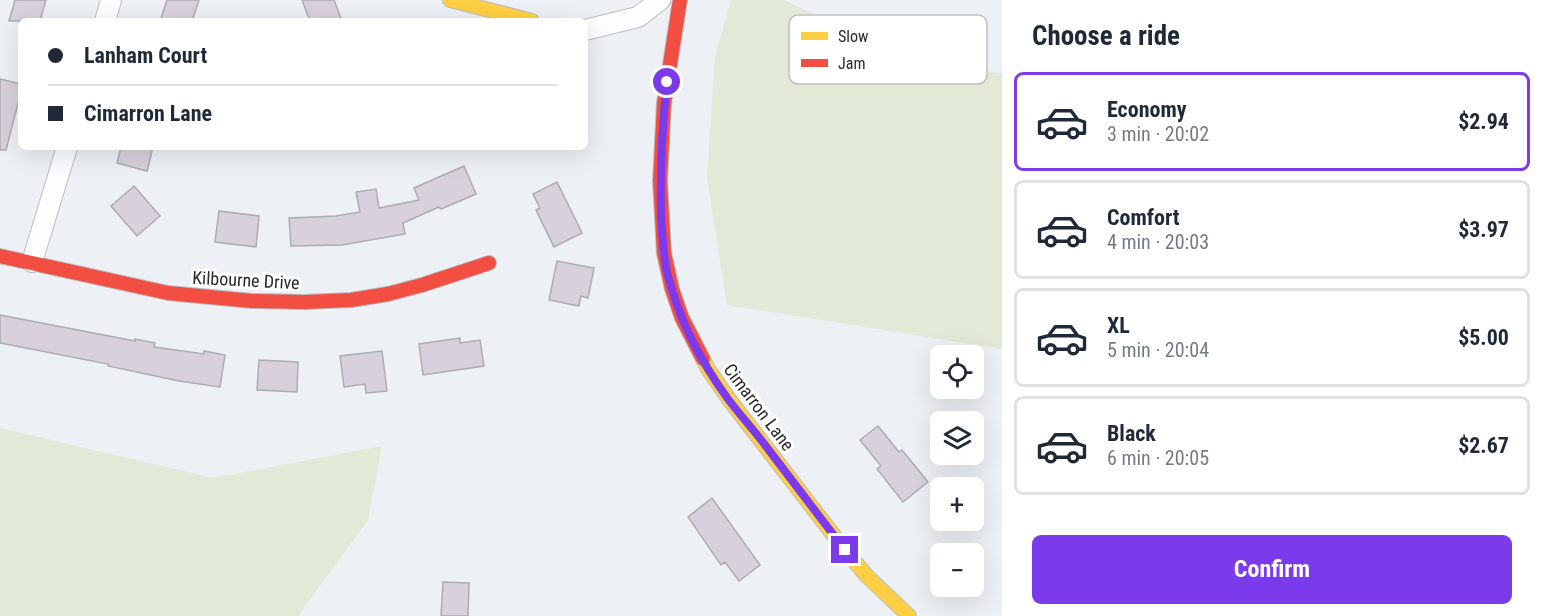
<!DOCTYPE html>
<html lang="en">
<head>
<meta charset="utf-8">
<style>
	:root { --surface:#fff; --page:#f6f6f7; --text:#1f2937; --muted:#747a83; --line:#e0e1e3; --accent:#7c3aed }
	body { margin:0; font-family:"Roboto Condensed",sans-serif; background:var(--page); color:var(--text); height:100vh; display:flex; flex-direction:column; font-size:22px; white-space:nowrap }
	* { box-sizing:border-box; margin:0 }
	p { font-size:20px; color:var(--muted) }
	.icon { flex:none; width:33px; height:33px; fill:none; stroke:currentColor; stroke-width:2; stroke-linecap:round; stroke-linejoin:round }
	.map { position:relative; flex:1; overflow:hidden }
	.sheet { display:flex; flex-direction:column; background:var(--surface); width:540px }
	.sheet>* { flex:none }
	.hud { position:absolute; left:18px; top:18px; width:570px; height:132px; border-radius:9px; box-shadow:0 6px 24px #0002; display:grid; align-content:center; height:132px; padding:0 30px; background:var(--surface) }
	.controls { position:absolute; left:930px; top:345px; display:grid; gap:12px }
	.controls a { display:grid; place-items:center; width:54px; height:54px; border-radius:9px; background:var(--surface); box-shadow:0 6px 24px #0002; font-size:30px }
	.end { position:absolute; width:27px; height:27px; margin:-14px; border:8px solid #7c3aed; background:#fff; box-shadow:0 0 0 3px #fff }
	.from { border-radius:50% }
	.hud b { display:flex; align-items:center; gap:21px; height:57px; font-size:22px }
	.hud b+b { border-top:2px solid var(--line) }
	.hud i { width:15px; height:15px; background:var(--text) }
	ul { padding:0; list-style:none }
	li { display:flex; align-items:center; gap:18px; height:99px; margin:0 12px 9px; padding:0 18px; border:3px solid var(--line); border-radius:9px }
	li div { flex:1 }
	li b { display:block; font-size:22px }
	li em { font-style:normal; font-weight:700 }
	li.current { border-color:var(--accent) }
	li>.icon { width:54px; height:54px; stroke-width:1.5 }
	h2 { padding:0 30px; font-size:27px; line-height:72px }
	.primary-button { display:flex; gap:12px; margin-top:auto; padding:12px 30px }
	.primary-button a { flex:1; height:69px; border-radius:9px; background:var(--accent); color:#fff; font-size:24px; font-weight:700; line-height:69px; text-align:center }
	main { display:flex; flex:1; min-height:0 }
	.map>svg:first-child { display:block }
	.green { fill:#e3e9d7 }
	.building { fill:#d8d1db; stroke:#acacb0; stroke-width:1.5 }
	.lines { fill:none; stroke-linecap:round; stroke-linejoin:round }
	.street-casing { stroke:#babdc1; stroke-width:22 }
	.slow-casing { stroke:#babdc1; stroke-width:16 }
	.jam-casing { stroke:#babdc1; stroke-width:16 }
	.street { stroke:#fcfdfe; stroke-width:20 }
	.slow { stroke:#ffcf43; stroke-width:14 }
	.jam { stroke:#f24e42; stroke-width:14 }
	.route { stroke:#7c3aed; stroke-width:8 }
	.labels { text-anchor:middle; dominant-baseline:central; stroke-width:6; stroke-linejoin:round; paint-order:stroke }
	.street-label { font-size:18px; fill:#282a2e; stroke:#fff }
	.key { fill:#fff; stroke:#bebfc0; stroke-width:1.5 }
	.key-label { font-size:16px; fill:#282a2e }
</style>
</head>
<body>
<main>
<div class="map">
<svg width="1002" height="616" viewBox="0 0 1002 616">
	<rect width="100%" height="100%" fill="#edf1f6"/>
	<path class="green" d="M 731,0 L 784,0 L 903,55 L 1002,74 L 1002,349 L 727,305 L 707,178 L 715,56 Z
		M 0,428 L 213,478 L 382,446 L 368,520 L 298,616 L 0,616 Z"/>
	<path class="building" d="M 15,0 L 46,0 L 40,21 L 9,21 Z
		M 167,0 L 199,0 L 192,21 L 160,21 Z
		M 302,0 L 334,0 L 342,21 L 310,21 Z
		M 0,79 L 21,84 L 21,92 L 6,150 L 0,150 Z
		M 121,147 L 153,147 L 147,171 L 117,163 Z
		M 464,166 L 476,194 L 441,209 L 439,207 L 403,223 L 405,234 L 342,245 L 291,246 L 289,218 L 336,216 L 360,212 L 356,192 L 376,189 L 379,208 L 419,200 L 414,188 Z
		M 557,182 L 582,233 L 554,247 L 536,210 L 540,208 L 533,194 Z
		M 134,186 L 160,216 L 137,236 L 111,206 Z
		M 219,211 L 259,216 L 256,247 L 215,242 Z
		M 557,261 L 594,268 L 588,298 L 581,296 L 579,306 L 549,300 Z
		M 0,315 L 135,341 L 135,339 L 155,343 L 154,347 L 204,354 L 204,351 L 225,355 L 220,387 L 179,381 L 108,366 L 108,364 L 0,343 Z
		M 460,338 L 460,343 L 480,340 L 484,366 L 423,375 L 419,344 Z
		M 382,351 L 387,391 L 366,393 L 365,384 L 344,387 L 340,356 Z
		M 259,360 L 298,362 L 297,392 L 257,390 Z
		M 878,426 L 899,452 L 902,450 L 928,482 L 903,502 L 877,469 L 881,466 L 860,440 Z
		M 712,498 L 760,565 L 739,581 L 725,562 L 721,565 L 688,517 Z
		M 443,582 L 469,583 L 468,616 L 441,616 Z"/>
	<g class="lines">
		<defs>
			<path id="street" d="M 105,21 L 111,0
				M 585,30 L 638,17 L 660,0
				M 32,262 L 67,147"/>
			<path id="slow" d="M 450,0 L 532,21
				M 703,359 L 708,369 L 728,398 L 845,550 L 866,575 L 909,616"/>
			<path id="jam" d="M 680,0 L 664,103 L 660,181 L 664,253 L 672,289 L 682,318 L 703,359
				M 0,256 L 168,293 L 252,301 L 305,302 L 351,300 L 388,294 L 422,285 L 489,263"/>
		</defs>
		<use href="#street" class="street-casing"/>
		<use href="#slow" class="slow-casing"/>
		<use href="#jam" class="jam-casing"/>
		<use href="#street" class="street"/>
		<use href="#slow" class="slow"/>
		<use href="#jam" class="jam"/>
	</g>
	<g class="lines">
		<path class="route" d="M 667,82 C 662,126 660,170 661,214 C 662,233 663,253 667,272 C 678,317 701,362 728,399 C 740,415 753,429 765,445 C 792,480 818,515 845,550"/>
	</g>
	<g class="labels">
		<g class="street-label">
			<text transform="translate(246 280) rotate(3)">Kilbourne Drive</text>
			<text transform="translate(759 407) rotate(53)">Cimarron Lane</text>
		</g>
	</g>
	<rect x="789" y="15" width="198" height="69" rx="9" class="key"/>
	<rect x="801" y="32" width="27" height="8" fill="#ffcf43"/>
	<rect x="801" y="59" width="27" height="8" fill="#f24e42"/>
	<g class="key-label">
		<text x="838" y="42">Slow</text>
		<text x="838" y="69">Jam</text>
	</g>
</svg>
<div class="controls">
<a><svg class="icon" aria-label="locate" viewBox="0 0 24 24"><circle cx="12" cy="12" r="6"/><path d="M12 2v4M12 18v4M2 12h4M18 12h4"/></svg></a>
<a><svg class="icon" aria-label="layers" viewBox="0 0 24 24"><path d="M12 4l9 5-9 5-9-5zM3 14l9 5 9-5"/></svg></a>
<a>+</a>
<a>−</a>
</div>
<i class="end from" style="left:667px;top:82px"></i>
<i class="end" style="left:845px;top:550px"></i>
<div class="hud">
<b><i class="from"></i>Lanham Court</b>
<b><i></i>Cimarron Lane</b>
</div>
</div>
<section class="sheet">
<h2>Choose a ride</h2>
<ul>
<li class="current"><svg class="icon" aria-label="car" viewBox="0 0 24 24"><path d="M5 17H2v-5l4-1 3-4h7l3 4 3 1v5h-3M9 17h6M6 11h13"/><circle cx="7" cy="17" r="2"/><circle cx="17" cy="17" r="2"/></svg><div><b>Economy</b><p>3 min · 20:02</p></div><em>$2.94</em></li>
<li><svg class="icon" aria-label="car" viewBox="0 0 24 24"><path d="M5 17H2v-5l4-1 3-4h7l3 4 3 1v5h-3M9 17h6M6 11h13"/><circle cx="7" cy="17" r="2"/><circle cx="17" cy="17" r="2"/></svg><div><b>Comfort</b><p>4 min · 20:03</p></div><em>$3.97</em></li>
<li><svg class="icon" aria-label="car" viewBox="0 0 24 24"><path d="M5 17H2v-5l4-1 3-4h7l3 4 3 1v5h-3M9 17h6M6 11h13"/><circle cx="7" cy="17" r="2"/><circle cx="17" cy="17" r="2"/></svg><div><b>XL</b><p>5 min · 20:04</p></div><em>$5.00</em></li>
<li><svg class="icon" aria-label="car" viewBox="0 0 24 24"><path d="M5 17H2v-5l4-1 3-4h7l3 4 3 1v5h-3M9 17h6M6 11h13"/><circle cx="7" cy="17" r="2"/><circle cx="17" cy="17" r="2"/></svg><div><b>Black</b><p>6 min · 20:05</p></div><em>$2.67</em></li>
</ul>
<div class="primary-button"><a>Confirm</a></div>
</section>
</main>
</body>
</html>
